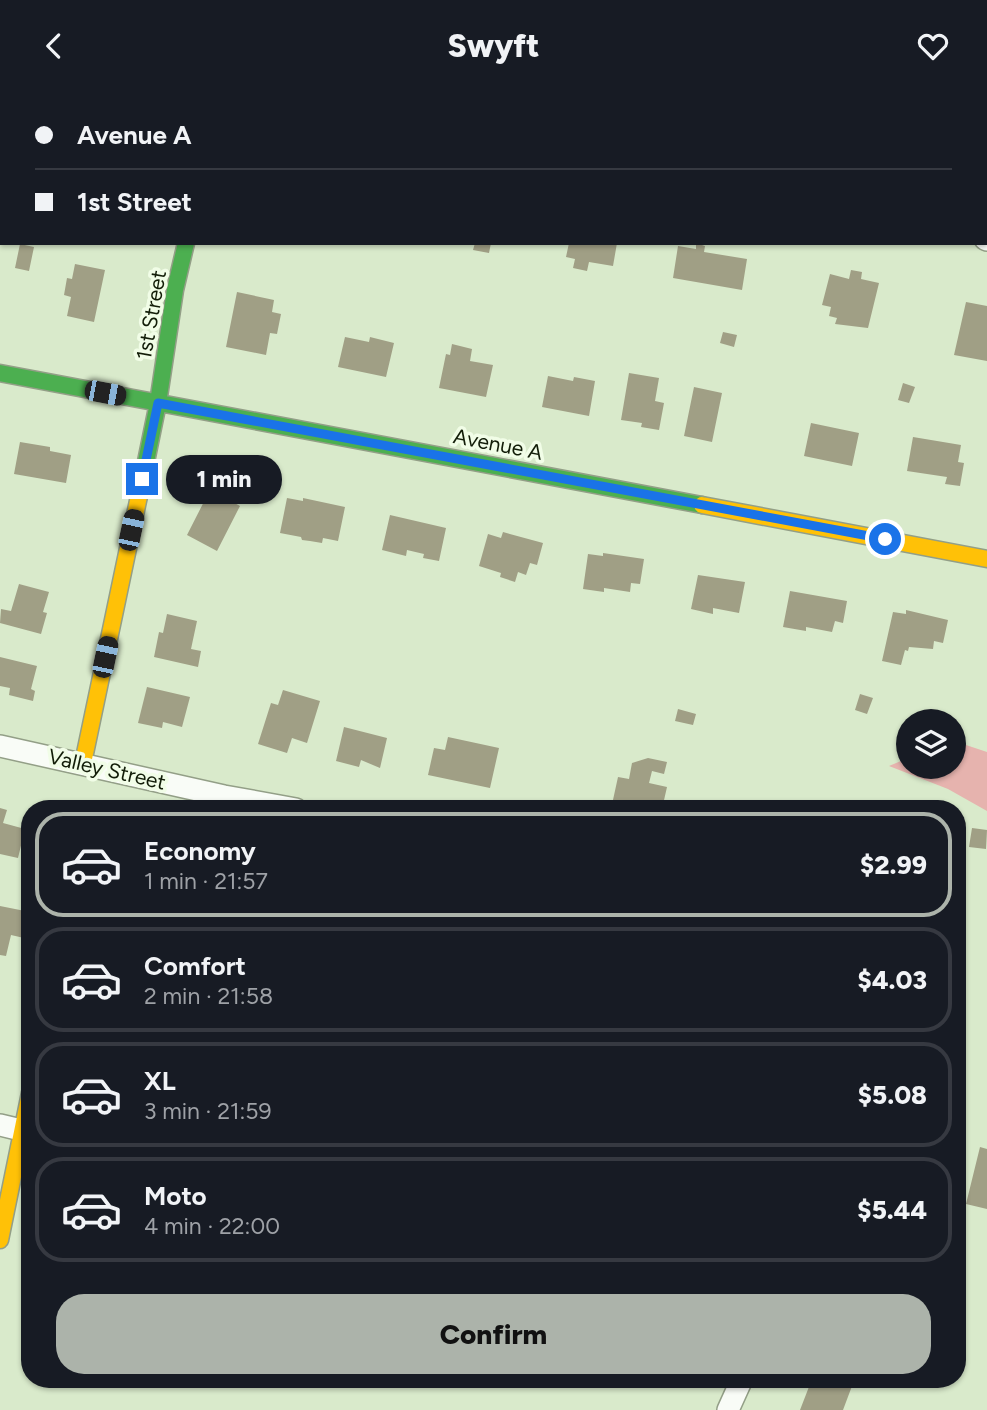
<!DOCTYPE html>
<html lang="en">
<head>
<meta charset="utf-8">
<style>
	:root { --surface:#171b24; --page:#20242c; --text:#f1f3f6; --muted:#9ea1a6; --line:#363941; --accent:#acb3aa }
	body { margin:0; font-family:Figtree,sans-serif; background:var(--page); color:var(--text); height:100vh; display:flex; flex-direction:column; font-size:26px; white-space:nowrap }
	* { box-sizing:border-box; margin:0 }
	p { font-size:23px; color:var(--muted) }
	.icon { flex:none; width:38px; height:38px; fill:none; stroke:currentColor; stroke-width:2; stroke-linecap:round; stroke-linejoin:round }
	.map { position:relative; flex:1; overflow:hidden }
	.drawer { position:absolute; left:21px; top:709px; width:945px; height:588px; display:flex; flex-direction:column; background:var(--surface); border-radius:28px; box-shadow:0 2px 5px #0004 }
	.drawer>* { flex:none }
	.guide { position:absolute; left:0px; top:0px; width:987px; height:154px; box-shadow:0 2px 5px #0004; display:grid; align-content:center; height:154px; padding:0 35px; background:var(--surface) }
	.tools { position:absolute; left:896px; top:618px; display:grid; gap:14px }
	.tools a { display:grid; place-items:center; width:70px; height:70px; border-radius:50%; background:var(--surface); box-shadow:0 2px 5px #0004; font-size:35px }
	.end { position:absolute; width:32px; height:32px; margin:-16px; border:9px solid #1a73e8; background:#fff; box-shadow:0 0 0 4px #fff }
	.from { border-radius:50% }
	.bubble { position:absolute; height:49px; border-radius:24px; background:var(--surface); box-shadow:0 2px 5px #0004; font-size:23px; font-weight:800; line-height:49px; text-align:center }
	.car { position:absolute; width:21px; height:42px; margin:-21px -10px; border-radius:9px; box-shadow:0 0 5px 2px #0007; background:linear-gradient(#222 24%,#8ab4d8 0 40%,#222 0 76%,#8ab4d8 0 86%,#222 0) }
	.guide b { display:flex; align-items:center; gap:24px; height:66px; font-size:26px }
	.guide b+b { border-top:2px solid var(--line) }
	.guide i { width:18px; height:18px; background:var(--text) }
	ul { padding:12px 0 0; list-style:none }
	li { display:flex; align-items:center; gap:21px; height:105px; margin:0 14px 10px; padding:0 21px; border:4px solid var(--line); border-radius:28px }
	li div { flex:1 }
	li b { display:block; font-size:26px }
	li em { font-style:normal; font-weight:800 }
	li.current { border-color:var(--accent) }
	li>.icon { width:63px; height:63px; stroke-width:1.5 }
	.action { display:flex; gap:14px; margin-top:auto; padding:14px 35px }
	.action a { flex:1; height:80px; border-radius:28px; background:var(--accent); color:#111; font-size:28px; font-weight:800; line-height:80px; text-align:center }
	header { display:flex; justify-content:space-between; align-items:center; height:91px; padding:0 35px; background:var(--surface); font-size:32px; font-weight:800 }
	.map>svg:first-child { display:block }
	.forest { fill:#e6b3ae }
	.building { fill:#a09f85 }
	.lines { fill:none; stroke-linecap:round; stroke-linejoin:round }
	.street-casing { stroke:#939f87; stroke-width:24 }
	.fast-casing { stroke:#939f87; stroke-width:19 }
	.slow-casing { stroke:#939f87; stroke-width:19 }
	.street { stroke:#f9fcf7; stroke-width:21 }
	.fast { stroke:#4caf50; stroke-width:16 }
	.slow { stroke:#ffc107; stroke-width:16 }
	.route { stroke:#1a73e8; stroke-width:9 }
	.labels { text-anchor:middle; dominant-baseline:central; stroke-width:7; stroke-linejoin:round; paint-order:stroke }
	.street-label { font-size:21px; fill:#121d08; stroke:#f1fde7 }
</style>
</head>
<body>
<header><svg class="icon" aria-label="back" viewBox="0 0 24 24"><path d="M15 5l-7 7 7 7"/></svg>Swyft<svg class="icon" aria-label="heart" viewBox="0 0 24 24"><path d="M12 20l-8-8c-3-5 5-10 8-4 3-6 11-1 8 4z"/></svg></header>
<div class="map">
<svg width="987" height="1319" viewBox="0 0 987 1319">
	<rect width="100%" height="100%" fill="#d9eacb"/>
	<path class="forest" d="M 954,650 L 987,661 L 987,720 L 948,698 L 889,675 L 908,667 L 908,676 L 954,676 Z"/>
	<path class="building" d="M 475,152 L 491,152 L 489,162 L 473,159 Z
		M 569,152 L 617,152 L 613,175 L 589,171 L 587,180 L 573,177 L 575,168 L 566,166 Z
		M 696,152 L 705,155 L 704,161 L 747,168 L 742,199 L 673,187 L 678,155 L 696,158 Z
		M 20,153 L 34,156 L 29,180 L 15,177 Z
		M 75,173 L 105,179 L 94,231 L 67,225 L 71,206 L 64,204 L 67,187 L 72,188 Z
		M 851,179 L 862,181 L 861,188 L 879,192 L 868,237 L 835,233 L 837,227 L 829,225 L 831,216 L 822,214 L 830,183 L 849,188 Z
		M 237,201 L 274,209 L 272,221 L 281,223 L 277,243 L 270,242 L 266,264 L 226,256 Z
		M 966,211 L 987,215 L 987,270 L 954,264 Z
		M 723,241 L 737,244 L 734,256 L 720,252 Z
		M 345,246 L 369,251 L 370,246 L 394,252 L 386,286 L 338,276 Z
		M 452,253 L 472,258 L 470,270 L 493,274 L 486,306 L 439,297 L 446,263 L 450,264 Z
		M 629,282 L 659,287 L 655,310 L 664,312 L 659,339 L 641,336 L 642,332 L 621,329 Z
		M 548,285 L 573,290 L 574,286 L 595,290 L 589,325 L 542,316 Z
		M 903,292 L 915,296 L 909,312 L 898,309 Z
		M 694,296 L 722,302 L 712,351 L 684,345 Z
		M 811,332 L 859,342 L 852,375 L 804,365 Z
		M 913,346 L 961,354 L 958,371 L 964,372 L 960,395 L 945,393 L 947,386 L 907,380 Z
		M 20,351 L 50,356 L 50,360 L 71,364 L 66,392 L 14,383 Z
		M 215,389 L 237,400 L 231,410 L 240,415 L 217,460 L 187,444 Z
		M 287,407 L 303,410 L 303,407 L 345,416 L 338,450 L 323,447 L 322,452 L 310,450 L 302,449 L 301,446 L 280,442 Z
		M 390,424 L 446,437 L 439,470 L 423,467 L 424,463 L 407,459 L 406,465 L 382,459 Z
		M 503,441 L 543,452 L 537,474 L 530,472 L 526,484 L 518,481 L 515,491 L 500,486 L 501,482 L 479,475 L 488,443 L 501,447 Z
		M 603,462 L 644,468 L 640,493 L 631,492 L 630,501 L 604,497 L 604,501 L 583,498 L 588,463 L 603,465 Z
		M 698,484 L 745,491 L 739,522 L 713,517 L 713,523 L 691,518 Z
		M 19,493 L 49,501 L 43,521 L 47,522 L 41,543 L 0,532 L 1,518 L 11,520 Z
		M 790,500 L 847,510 L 843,532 L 835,530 L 832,541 L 806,536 L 806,540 L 783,536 Z
		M 906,519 L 948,529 L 943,552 L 934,550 L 933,558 L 909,556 L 908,560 L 905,559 L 901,574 L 882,570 L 893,521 L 906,523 Z
		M 167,523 L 197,530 L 191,558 L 201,560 L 198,576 L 154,566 L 159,541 L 163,542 Z
		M 0,566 L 37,575 L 31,598 L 35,600 L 33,610 L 9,604 L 10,597 L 0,595 Z
		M 147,596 L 190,606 L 182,636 L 163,631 L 162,637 L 138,632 Z
		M 283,599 L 320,610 L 307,652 L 292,647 L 287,662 L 258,653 L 271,612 L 278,614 Z
		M 860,603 L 873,607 L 867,623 L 855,619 Z
		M 678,618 L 696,623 L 693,634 L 675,630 Z
		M 344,636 L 387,647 L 380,677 L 361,669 L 359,676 L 336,670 Z
		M 448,646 L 499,657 L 490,697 L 428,684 L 434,657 L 445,659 Z
		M 648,667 L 667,671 L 664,683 L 652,680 L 649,692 L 667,696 L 662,718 L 611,718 L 618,686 L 629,688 L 632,672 Z
		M 0,717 L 7,719 L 3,732 L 25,738 L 18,767 L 0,763 Z
		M 972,737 L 987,739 L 986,758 L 969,756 Z
		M 0,815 L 30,821 L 24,847 L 11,844 L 6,865 L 0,864 Z
		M 980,1056 L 987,1058 L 987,1118 L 966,1113 Z
		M 29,1288 L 55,1288 L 53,1295 Z
		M 812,1288 L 834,1288 L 852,1295 L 843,1319 L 800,1319 Z"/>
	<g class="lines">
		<defs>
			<path id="street" d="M 207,0 L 217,2
				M 985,148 L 987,149
				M 0,655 L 224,705 L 296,718
				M 0,1034 L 21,1039
				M 728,1319 L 742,1288"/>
			<path id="fast" d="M 0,282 L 702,414
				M 139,405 L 158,312 L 175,199 L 186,152"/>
			<path id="slow" d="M 702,414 L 987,468
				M 83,672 L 139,405
				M 0,1149 L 30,1002"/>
		</defs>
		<use href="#street" class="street-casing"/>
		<use href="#fast" class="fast-casing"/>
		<use href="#slow" class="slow-casing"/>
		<use href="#street" class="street"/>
		<use href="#fast" class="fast"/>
		<use href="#slow" class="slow"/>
	</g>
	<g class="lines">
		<path class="route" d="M 142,388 L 158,312 L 885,448"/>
	</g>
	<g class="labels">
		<g class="street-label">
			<text transform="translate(151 224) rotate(-80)">1st Street</text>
			<text transform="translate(498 353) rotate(11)">Avenue A</text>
			<text transform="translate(107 678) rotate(13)">Valley Street</text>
		</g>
	</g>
</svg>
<div class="tools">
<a><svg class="icon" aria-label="layers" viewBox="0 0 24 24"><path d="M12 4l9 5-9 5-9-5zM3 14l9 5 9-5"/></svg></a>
</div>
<i class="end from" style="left:885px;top:448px"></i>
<i class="end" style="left:142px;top:388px"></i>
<div class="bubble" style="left:166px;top:364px;width:116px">1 min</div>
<i class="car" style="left:105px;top:302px;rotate:101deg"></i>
<i class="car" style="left:131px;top:439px;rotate:12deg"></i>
<i class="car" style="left:105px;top:566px;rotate:12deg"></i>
<div class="guide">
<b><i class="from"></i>Avenue A</b>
<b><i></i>1st Street</b>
</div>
<section class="drawer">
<ul>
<li class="current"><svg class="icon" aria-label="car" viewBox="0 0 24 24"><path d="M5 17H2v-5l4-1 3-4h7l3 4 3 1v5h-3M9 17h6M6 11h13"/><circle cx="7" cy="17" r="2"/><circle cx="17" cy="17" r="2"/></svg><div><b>Economy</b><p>1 min · 21:57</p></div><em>$2.99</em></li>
<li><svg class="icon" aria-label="car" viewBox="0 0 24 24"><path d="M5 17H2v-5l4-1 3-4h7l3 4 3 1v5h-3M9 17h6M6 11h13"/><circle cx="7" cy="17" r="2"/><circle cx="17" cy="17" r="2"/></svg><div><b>Comfort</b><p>2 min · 21:58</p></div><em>$4.03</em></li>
<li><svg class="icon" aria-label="car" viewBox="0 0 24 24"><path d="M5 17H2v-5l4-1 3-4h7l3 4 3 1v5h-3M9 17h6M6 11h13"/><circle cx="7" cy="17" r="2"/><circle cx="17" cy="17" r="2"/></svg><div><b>XL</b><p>3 min · 21:59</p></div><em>$5.08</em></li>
<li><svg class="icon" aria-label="car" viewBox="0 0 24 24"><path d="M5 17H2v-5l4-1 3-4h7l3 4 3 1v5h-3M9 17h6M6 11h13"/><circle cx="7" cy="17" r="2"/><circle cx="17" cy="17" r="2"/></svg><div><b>Moto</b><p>4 min · 22:00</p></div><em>$5.44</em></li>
</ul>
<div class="action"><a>Confirm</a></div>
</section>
</div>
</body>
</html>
